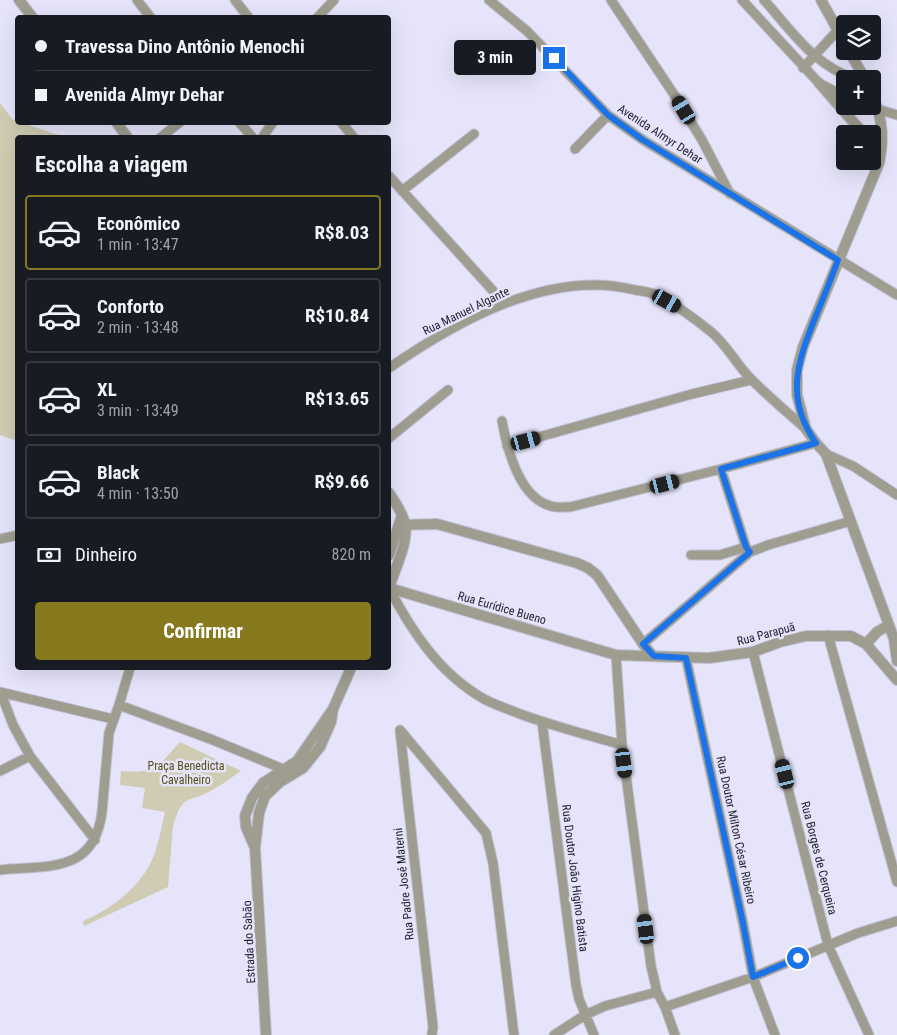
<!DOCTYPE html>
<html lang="pt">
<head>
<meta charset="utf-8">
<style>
	:root { --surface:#171b24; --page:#242831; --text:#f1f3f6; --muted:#9ea1a6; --line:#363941; --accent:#87791e }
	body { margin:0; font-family:"Roboto Condensed",sans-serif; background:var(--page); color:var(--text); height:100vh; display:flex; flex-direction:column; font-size:19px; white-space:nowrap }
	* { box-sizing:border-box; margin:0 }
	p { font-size:16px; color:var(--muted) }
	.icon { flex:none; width:28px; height:28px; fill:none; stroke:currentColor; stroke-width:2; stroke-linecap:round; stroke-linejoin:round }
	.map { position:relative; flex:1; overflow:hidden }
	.panel { position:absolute; left:15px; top:135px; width:376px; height:535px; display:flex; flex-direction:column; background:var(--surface); border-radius:5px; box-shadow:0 5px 20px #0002 }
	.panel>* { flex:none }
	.guide { position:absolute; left:15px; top:15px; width:376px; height:110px; border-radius:5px; box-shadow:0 5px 20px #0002; display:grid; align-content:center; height:110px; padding:0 20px; background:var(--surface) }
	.fabs { position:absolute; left:836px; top:15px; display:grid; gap:10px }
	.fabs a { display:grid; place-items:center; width:45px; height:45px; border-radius:5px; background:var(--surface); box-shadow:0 5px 20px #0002; font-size:25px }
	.end { position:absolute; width:22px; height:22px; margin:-11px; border:6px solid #1a73e8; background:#fff; box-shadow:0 0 0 2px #fff }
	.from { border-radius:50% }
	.bubble { position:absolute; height:35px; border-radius:5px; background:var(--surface); box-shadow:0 5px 20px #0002; font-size:16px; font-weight:700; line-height:35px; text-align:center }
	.car { position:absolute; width:15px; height:30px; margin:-15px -8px; border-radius:6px; box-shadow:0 0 4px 1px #0007; background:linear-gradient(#222 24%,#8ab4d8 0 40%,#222 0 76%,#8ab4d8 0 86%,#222 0) }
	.guide b { display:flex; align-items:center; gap:18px; height:48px; font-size:19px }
	.guide b+b { border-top:1px solid var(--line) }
	.guide i { width:12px; height:12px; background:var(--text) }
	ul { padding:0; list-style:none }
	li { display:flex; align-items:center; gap:15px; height:75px; margin:0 10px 8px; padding:0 10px; border:2px solid var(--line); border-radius:5px }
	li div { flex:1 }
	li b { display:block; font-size:19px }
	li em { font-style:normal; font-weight:700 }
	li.selected { border-color:var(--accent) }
	li>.icon { width:45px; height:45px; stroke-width:1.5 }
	h2 { padding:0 20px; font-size:22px; line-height:60px }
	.pay { display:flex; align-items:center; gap:12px; height:55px; padding:0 20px; font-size:19px }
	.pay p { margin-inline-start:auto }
	.button { display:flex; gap:10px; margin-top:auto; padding:10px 20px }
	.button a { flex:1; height:58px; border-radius:5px; background:var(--accent); color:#fff; font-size:20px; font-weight:700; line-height:58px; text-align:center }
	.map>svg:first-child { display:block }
	.green { fill:#d0ccb3 }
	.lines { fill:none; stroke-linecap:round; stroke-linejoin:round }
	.minor-casing { stroke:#c1c0d5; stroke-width:11 }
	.tertiary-casing { stroke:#c1c0d5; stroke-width:12 }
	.minor { stroke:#9f9d8f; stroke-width:9 }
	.tertiary { stroke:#9f9d8f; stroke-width:10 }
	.route { stroke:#1a73e8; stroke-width:6 }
	.labels { text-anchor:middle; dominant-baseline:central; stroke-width:5; stroke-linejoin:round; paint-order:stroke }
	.street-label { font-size:12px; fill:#1f1e2b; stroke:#e5e4fa }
	.park-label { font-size:12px; fill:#574e14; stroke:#e5e4fa }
</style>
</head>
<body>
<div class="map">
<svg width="897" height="1035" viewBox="0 0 897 1035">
	<rect width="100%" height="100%" fill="#e5e4fa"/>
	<path class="green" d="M 0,103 L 12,119 L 17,121 L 18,122 L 22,123 L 65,137 L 18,138 L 17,441 L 0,435 Z
		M 180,742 L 241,771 C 228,780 215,790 200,796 C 195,798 188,799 185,802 C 178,807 175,819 173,827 L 168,887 L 84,926 L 83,921 C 109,910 136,891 150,864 C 158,849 161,829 165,812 L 142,808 L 145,788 L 120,785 L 121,771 C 157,774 157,767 180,742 Z"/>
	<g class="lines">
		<defs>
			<path id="minor" d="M 137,0 L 151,18
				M 235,0 L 249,18
				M 489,0 L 527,31 L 608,115 L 643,140 L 897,295
				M 611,0 L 675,96 L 702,140 L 730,194
				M 742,0 L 819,83 L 845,97
				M 764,0 C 791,30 815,67 856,79
				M 317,18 L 334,0
				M 803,68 L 838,30
				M 867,106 L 897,115
				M 239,122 L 253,138
				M 341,122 L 354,138
				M 160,138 L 180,122
				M 262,138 L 273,122
				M 575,149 L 608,115
				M 389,176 L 504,303
				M 402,191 L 474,134
				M 389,368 C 457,321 550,268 635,290 C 642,291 650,292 657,295 C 676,305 694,318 710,331 C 727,344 737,366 752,380 C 769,397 788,413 806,429
				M 502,421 C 507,448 519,498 551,506 C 556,508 564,507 570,507 L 721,469 L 816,443
				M 389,438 L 448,390
				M 507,446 L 692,394 L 751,380
				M 826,454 L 853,466 L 897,495
				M 721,469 L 746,547 L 750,552
				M 0,539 L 18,535
				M 691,555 L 720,555 L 746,547
				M 389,588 C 412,632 440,674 484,699 C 495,705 508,709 520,714 C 553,726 588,735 622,745
				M 828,635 L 897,882
				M 643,644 L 750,552 L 768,545 L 851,521
				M 753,652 L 828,945 L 869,1035
				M 616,655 L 622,745 L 651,966 L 657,992 L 665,1007 L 675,1035
				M 686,658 L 743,923 L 753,977 L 775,1035
				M 0,692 L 113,719
				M 1,693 L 13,725 L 30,756 L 95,840
				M 119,705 L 213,740 L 283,769 L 290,770
				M 542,722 L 576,985 L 579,999 L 594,1035
				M 400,730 L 486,833 L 493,863 L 514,1035
				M 400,731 L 433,1027 L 432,1035
				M 0,771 L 30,756
				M 0,870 C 48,865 94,874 102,812 L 109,733 L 119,705 L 130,668
				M 665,1007 L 753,977 L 858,933 L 897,921
				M 554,1035 L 585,1015 L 605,1006 L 657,992"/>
			<path id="tertiary" d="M 19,0 L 33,18
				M 821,0 L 845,43
				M 849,51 L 865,79
				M 819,83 L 864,134
				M 872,95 C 883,118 884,139 879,163 L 803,347 L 797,370 L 797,395 L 806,429 L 816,443 L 826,454 L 894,639 L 897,661
				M 116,122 L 128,138
				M 389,493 C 395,502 403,513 405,524 C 409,542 394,571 389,588
				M 399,525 L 437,524 L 577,563 L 588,568 L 597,575 L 643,644 L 653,656
				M 389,555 L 401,518
				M 389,588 L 616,655 L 709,658 L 753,652 L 780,642 L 806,636 L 851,636 L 866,644 L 897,680
				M 866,644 L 877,632 L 889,625
				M 255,848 L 246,827 L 245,816 L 252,798 L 263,783 L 297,761 L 333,709 L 351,668
				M 266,1035 L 255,848 L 259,813 L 265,796 L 280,782 L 303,768 L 320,747 L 331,722 L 333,709"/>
		</defs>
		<use href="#minor" class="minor-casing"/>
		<use href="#tertiary" class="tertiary-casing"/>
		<use href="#minor" class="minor"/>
		<use href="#tertiary" class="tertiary"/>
	</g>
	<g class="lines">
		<path class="route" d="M 554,58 L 608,115 L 643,140 L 838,260 C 831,279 823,299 815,318 C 797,363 785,399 816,443 L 721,469 L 746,547 L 750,552 L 643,644 L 654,656 L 686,658 L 743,923 L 753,977 L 798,958"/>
	</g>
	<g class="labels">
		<g class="street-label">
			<text transform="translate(660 134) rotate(33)">Avenida Almyr Dehar</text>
			<text transform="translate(466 311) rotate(-26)">Rua Manuel Algante</text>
			<text transform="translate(502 608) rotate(16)">Rua Eurídice Bueno</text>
			<text transform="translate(766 634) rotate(-15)">Rua Parapuã</text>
			<text transform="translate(736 830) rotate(78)">Rua Doutor Milton César Ribeiro</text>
			<text transform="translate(819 858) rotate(76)">Rua Borges de Cerqueira</text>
			<text transform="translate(575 878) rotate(83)">Rua Doutor João Higino Batista</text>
			<text transform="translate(404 884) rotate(-96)">Rua Padre José Materni</text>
			<text transform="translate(249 942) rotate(-93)">Estrada do Sabão</text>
		</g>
		<g class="park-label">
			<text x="186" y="766">Praça Benedicta<tspan x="186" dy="14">Cavalheiro</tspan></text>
		</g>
	</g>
</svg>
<div class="fabs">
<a><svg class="icon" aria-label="layers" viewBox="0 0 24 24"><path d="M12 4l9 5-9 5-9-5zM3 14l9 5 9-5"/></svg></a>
<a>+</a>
<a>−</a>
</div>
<i class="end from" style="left:798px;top:958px"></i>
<i class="end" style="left:554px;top:58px"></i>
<div class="bubble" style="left:454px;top:40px;width:82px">3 min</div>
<i class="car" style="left:684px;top:110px;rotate:329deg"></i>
<i class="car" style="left:667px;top:301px;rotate:119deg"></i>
<i class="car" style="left:526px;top:441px;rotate:75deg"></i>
<i class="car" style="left:665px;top:484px;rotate:76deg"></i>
<i class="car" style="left:624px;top:763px;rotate:173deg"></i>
<i class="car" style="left:785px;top:774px;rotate:346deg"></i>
<i class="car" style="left:646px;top:929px;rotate:353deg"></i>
<div class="guide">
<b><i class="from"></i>Travessa Dino Antônio Menochi</b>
<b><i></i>Avenida Almyr Dehar</b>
</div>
<section class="panel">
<h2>Escolha a viagem</h2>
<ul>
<li class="selected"><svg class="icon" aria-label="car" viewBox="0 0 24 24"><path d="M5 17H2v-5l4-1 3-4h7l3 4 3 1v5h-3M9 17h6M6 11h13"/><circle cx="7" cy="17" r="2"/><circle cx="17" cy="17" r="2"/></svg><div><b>Econômico</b><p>1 min · 13:47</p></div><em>R$8.03</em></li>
<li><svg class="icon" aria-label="car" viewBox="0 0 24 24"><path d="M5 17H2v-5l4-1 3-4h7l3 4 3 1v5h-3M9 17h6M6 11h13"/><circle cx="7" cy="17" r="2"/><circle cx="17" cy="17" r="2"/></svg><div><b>Conforto</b><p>2 min · 13:48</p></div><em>R$10.84</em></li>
<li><svg class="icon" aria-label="car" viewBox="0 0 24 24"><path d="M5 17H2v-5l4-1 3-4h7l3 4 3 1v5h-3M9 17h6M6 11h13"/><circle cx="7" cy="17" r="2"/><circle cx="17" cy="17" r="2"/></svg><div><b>XL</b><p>3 min · 13:49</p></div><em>R$13.65</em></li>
<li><svg class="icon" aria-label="car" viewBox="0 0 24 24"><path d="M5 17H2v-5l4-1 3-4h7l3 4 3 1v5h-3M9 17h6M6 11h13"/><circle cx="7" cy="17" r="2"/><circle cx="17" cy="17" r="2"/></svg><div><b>Black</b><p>4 min · 13:50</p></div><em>R$9.66</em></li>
</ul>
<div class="pay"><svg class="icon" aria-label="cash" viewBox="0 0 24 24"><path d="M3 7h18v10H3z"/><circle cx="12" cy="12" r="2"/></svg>Dinheiro<p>820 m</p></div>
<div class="button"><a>Confirmar</a></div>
</section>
</div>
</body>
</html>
